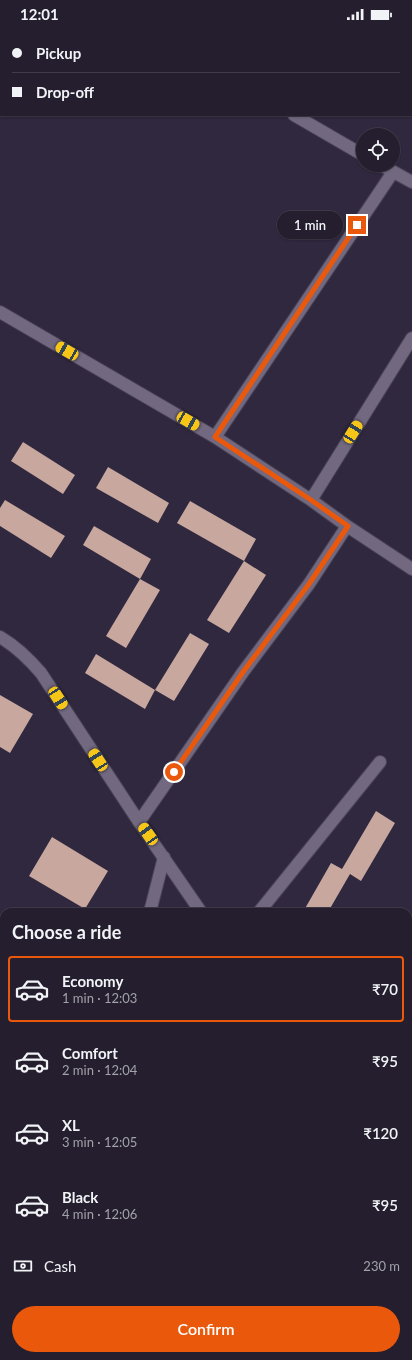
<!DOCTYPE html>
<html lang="en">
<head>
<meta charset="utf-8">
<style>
	:root { --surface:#241e2e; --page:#2c2736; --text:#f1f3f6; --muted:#a3a2aa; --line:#413c4a; --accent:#ea580c }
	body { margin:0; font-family:Lato,sans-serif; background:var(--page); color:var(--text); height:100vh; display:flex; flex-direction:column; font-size:15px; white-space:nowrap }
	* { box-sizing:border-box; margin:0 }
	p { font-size:13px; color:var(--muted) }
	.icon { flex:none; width:22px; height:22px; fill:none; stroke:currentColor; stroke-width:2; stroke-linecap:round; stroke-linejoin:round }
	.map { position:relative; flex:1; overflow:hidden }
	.details { position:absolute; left:0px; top:880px; width:412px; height:452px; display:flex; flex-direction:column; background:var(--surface); border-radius:12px 12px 0 0; box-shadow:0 1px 3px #0004,0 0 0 1px var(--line) }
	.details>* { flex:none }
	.banner { position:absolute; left:0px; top:0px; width:412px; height:88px; box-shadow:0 1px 3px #0004,0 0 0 1px var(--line); display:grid; align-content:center; height:88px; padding:0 12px; background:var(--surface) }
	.fabs { position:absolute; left:356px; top:100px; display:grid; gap:8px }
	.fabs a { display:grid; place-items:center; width:44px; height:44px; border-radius:50%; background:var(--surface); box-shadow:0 1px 3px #0004,0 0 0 1px var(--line); font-size:20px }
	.end { position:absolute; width:18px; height:18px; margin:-9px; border:5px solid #ea580c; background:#fff; box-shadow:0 0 0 2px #fff }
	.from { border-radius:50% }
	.bubble { position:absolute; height:28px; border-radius:14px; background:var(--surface); box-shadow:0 1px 3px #0004,0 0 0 1px var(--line); font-size:13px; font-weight:600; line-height:28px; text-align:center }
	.car { position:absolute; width:12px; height:24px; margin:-12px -6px; border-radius:5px; box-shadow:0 0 3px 1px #0007; background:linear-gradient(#f5c518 24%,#345 0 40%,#f5c518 0 76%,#345 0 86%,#f5c518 0) }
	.banner b { display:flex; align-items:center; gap:14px; height:38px; font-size:15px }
	.banner b+b { border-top:1px solid var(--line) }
	.banner i { width:10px; height:10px; background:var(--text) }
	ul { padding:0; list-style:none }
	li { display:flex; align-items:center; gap:12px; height:66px; margin:0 8px 6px; padding:0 4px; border:2px solid transparent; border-radius:4px }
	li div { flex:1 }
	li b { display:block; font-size:15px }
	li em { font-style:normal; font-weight:600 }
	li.selected { border-color:var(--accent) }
	li>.icon { width:36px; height:36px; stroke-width:1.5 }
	h2 { padding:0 12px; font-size:18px; line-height:48px }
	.pay { display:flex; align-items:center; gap:10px; height:44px; padding:0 12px; font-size:15px }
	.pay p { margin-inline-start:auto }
	.cta { display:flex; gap:8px; margin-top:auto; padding:8px 12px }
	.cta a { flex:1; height:46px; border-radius:24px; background:var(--accent); color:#fff; font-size:16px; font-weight:600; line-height:46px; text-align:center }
	.status { display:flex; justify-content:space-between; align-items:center; height:28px; padding:0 20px; background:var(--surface); direction:ltr }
	.status svg { height:11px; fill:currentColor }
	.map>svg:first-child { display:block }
	.building { fill:#c7a79e }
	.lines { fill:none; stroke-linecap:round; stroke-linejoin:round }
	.minor-casing { stroke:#4a4456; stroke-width:14 }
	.minor { stroke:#726981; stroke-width:12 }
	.route { stroke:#ea580c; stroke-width:5 }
</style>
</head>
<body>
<div class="status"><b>12:01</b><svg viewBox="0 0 49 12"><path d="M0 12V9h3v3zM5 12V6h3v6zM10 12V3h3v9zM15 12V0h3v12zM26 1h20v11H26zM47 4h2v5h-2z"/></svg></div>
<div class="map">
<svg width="412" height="1332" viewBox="0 0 412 1332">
	<rect width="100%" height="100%" fill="#30283e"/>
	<path class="building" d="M 23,414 L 75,447 L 63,466 L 11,433 Z
		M 108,439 L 169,475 L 158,495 L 96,460 Z
		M 5,472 L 65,508 L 51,530 L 0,498 L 0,480 Z
		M 190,473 L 256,511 L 244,533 L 177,495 Z
		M 94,498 L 151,531 L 140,551 L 160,562 L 126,620 L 106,608 L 140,551 L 83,517 Z
		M 244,533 L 266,547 L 229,605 L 207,592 Z
		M 190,605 L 209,616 L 174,673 L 155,662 Z
		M 96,626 L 155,662 L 145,681 L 85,645 Z
		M 0,667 L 33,686 L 10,725 L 0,719 Z
		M 376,783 L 395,795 L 361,853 L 350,846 L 328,884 L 303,884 L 331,835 L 342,841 Z
		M 52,809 L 108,843 L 85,881 L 29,848 Z
		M 4,912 L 4,930 L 0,928 L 0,919 Z
		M 4,1007 L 4,1043 L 0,1040 L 0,1013 Z
		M 4,1049 L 4,1068 L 0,1066 L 0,1056 Z
		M 408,1142 L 412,1145 L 412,1197 L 408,1195 Z"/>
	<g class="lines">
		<defs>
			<path id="minor" d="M 144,0 L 146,1
				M 409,0 L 410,1
				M 294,87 L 363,127
				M 381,137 L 412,154
				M 0,284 L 215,409 L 311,472 L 347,498 L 412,541
				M 215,409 L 393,144
				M 311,472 L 412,310
				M 0,609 C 17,619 29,631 41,645 L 139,794 L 201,884
				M 139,794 L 243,644 L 309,556 L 347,498
				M 149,884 L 151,880 L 164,829
				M 259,884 L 380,734
				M 408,1032 L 412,1025
				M 0,1129 L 4,1131
				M 408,1235 L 412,1236
				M 0,1250 L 4,1241
				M 57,1332 L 68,1328"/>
		</defs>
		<use href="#minor" class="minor-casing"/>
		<use href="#minor" class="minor"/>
	</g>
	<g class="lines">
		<path class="route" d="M 174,744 L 243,644 L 309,556 L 348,498 L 311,472 L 215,409 L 357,197"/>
	</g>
</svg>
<div class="fabs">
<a><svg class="icon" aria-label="locate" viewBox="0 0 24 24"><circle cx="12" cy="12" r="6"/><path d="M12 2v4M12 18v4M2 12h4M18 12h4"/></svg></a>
</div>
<i class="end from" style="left:174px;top:744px"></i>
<i class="end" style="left:357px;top:197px"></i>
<div class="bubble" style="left:277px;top:183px;width:66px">1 min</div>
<i class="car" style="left:67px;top:323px;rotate:300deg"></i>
<i class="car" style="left:188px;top:393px;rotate:120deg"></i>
<i class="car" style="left:353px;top:404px;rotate:32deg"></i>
<i class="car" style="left:58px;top:670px;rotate:147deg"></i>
<i class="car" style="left:98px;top:732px;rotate:327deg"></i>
<i class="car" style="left:148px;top:806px;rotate:325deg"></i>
<div class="banner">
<b><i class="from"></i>Pickup</b>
<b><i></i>Drop-off</b>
</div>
<section class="details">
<h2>Choose a ride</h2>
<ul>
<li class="selected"><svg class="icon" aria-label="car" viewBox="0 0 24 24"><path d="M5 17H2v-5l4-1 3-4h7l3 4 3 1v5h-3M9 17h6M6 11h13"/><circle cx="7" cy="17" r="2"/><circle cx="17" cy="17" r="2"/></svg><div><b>Economy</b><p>1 min · 12:03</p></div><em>₹70</em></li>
<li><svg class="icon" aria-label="car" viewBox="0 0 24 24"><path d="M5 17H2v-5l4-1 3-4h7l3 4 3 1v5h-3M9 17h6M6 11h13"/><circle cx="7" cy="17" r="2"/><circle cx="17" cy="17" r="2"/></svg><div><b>Comfort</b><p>2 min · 12:04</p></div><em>₹95</em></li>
<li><svg class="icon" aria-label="car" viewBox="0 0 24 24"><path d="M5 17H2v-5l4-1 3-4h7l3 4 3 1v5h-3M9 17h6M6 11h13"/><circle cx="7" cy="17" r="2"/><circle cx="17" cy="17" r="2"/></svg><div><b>XL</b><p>3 min · 12:05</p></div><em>₹120</em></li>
<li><svg class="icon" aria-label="car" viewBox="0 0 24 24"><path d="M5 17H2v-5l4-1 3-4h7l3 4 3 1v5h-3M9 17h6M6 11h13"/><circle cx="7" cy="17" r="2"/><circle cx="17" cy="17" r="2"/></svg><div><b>Black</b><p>4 min · 12:06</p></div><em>₹95</em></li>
</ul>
<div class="pay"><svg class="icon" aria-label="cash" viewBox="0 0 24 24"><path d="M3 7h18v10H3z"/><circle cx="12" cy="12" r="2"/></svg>Cash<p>230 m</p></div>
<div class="cta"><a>Confirm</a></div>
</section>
</div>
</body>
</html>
